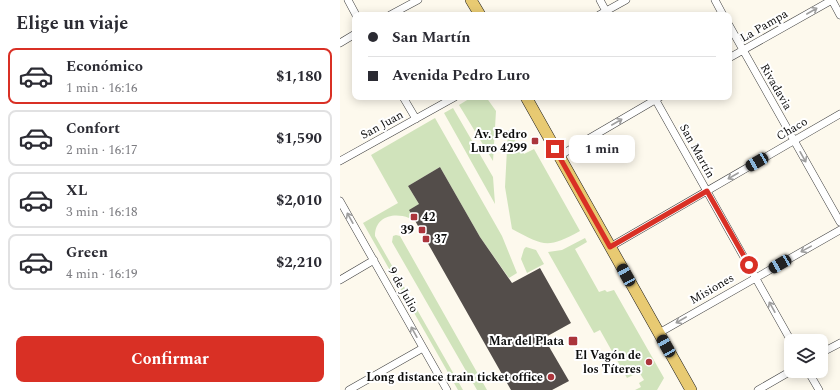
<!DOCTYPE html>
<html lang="es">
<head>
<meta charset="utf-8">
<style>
	:root { --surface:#fff; --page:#f7f7f7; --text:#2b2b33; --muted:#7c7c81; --line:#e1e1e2; --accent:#d93025 }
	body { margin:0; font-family:Spectral,serif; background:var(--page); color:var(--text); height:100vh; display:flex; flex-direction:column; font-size:15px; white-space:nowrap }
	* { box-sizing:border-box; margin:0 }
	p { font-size:13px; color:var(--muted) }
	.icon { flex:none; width:22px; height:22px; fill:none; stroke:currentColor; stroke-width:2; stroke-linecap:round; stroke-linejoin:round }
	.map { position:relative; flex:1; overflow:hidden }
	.side { display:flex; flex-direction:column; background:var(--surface); width:340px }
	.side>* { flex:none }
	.hud { position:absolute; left:12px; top:12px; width:380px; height:88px; border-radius:8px; box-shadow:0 2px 10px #0003; display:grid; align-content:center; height:88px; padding:0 16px; background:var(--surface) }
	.buttons { position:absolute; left:444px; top:334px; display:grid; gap:8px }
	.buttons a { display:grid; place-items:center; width:44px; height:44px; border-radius:8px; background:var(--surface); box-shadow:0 2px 10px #0003; font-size:20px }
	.end { position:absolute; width:18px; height:18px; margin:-9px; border:5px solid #d93025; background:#fff; box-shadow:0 0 0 2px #fff }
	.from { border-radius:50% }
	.bubble { position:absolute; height:28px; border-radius:8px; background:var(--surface); box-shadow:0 2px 10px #0003; font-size:13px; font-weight:700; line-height:28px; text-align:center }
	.car { position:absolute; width:12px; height:24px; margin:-12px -6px; border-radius:5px; box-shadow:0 0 3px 1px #0007; background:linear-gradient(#222 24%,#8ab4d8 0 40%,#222 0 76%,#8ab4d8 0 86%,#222 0) }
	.hud b { display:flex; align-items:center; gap:14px; height:38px; font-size:15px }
	.hud b+b { border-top:1px solid var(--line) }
	.hud i { width:10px; height:10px; background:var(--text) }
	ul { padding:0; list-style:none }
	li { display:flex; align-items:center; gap:12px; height:56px; margin:0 8px 6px; padding:0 8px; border:2px solid var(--line); border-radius:8px }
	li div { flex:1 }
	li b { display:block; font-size:15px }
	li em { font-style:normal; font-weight:700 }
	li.current { border-color:var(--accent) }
	li>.icon { width:36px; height:36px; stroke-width:1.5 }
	h2 { padding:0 16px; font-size:18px; line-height:48px }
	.primary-button { display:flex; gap:8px; margin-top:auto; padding:8px 16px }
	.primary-button a { flex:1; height:46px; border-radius:8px; background:var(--accent); color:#fff; font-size:16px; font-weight:700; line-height:46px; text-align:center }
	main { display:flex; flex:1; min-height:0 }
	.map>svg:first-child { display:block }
	.green { fill:#d0e3bb }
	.building { fill:#534d4a }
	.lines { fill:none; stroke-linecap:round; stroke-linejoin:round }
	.street-casing { stroke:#3f3f3f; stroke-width:8 }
	.primary-casing { stroke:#1d1d1d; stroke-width:12 }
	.street { stroke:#fff; stroke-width:7 }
	.primary { stroke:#e8ca72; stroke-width:11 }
	.oneway { stroke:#9e9e9e }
	.route { stroke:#d93025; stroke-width:5 }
	.poi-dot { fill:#ab353c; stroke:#fff; stroke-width:1.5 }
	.labels { text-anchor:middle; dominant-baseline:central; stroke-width:4; stroke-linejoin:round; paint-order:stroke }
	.street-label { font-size:12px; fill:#0c0c0c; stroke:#fff }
	.poi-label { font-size:12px; font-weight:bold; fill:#0c0c0c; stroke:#fff; text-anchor:end }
</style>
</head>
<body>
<main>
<section class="side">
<h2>Elige un viaje</h2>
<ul>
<li class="current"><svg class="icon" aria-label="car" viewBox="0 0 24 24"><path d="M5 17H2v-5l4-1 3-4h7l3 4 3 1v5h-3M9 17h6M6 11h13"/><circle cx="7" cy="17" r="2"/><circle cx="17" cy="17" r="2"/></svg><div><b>Económico</b><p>1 min · 16:16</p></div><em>$1,180</em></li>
<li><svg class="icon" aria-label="car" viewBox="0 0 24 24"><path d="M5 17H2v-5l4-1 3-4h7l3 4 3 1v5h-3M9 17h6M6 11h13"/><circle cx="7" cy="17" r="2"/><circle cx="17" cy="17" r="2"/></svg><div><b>Confort</b><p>2 min · 16:17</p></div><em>$1,590</em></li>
<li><svg class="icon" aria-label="car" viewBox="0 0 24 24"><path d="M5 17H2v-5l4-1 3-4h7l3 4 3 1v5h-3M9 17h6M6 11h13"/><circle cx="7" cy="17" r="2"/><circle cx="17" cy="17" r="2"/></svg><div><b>XL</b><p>3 min · 16:18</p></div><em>$2,010</em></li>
<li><svg class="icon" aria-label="car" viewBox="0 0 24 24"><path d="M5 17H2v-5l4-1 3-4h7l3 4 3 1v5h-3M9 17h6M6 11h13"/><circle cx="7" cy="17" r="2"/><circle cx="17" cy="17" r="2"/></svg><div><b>Green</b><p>4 min · 16:19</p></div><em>$2,210</em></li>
</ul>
<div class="primary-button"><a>Confirmar</a></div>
</section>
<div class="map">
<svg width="500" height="390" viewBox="0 0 500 390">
	<rect width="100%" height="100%" fill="#fdf9ed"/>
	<path class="green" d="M 132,97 L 146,97 L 156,111 L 153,161 L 119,105 Z
		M 113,108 L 153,177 L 155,204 L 104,113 Z
		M 95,118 L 162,236 L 177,273 L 169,278 L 140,237 L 100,167 L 68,186 L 79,204 L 72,215 L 69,218 C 53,212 35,217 35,236 L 123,390 L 118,390 L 23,223 L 58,203 L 31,155 Z
		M 168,130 L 184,154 L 194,149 L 240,231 C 207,249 204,246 172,229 L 165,187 Z
		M 56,235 L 60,236 L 147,390 L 137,390 L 52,242 L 53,236 Z
		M 245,238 L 247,242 L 235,249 L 259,292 L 265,290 L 267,292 L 274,290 L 324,378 L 317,390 L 295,390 L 301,387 L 299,383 L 304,380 L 299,372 L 287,378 L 260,330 L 254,333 L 208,252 L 222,250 Z
		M 186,247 L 196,250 L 204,264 L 187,273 L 181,259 L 184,249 Z"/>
	<path class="building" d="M 100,167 L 140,237 L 172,283 L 200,268 L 231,323 L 204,338 L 229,381 L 212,390 L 171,390 L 69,210 L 79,204 L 68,186 Z"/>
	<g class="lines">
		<defs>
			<path id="street" d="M 8,0 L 16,15
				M 260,0 L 268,15
				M 375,0 L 383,15
				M 492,0 L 500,15
				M 50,15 L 78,0
				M 259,15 L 286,0
				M 389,25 L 500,222
				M 0,43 L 15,34
				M 389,58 L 492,0
				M 63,97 L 76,119
				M 314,97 L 451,341
				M 219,156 L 320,97
				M 0,161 L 115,97
				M 0,201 L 107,390
				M 270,247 L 500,114
				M 0,280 L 34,260
				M 319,333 L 500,230
				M 481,353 L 500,343
				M 468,371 L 479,390
				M 9,390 L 83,348
				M 418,390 L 451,371"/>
			<path id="primary" d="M 131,0 L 140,15
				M 186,97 L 351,390"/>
		</defs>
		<use href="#street" class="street-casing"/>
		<use href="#primary" class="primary-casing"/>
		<use href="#street" class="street"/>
		<use href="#primary" class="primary"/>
	</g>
	<defs><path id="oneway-shaft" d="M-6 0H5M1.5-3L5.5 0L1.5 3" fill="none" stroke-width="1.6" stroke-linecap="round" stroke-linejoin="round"/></defs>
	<g class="oneway">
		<use href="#oneway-shaft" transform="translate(472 11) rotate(-30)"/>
		<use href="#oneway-shaft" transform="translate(277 122) rotate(-30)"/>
		<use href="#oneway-shaft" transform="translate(463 157) rotate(61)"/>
		<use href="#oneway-shaft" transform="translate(393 176) rotate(150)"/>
		<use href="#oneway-shaft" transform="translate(10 218) rotate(-119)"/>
		<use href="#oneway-shaft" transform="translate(466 249) rotate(151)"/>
		<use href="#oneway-shaft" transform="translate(432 307) rotate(-119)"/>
		<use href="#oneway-shaft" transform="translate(341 320) rotate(150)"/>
		<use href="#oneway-shaft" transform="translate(74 332) rotate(-119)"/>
	</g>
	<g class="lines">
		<path class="route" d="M 215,149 L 270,247 L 367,191 L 409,265"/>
	</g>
	<g class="poi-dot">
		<rect x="191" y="137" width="8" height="8" rx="2"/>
		<rect x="70" y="213" width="8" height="8" rx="2"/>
		<rect x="78" y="226" width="8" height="8" rx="2"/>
		<rect x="82" y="235" width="8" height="8" rx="2"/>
		<rect x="228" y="336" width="10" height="10" rx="2"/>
		<circle cx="309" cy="362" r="4"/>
		<circle cx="211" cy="377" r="4"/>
	</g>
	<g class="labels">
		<g class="street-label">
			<text transform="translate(424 26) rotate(-30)">La Pampa</text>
			<text transform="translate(436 87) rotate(60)">Rivadavia</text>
			<text transform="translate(42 125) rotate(-29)">San Juan</text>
			<text transform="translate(452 129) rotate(-30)">Chaco</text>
			<text transform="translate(357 151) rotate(61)">San Martín</text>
			<text transform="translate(372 289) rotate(-30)">Misiones</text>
			<text transform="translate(63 290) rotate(61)">9 de Julio</text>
		</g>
		<g class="poi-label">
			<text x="187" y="134">Av. Pedro<tspan x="187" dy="14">Luro 4299</tspan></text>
			<text x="82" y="217" text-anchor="start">42</text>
			<text x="74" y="230">39</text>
			<text x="94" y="239" text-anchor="start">37</text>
			<text x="224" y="341">Mar del Plata</text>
			<text x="301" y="355">El Vagón de<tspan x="301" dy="14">los Títeres</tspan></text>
			<text x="203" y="377">Long distance train ticket office</text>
		</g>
	</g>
</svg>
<div class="buttons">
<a><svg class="icon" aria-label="layers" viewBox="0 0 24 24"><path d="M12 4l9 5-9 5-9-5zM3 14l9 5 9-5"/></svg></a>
</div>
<i class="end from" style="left:409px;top:265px"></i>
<i class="end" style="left:215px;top:149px"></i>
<div class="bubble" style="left:229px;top:135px;width:66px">1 min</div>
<i class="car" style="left:417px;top:162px;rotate:240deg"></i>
<i class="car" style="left:440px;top:264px;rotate:240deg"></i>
<i class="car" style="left:286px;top:275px;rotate:331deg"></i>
<i class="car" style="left:326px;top:346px;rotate:330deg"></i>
<div class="hud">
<b><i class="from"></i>San Martín</b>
<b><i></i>Avenida Pedro Luro</b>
</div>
</div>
</main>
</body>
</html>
